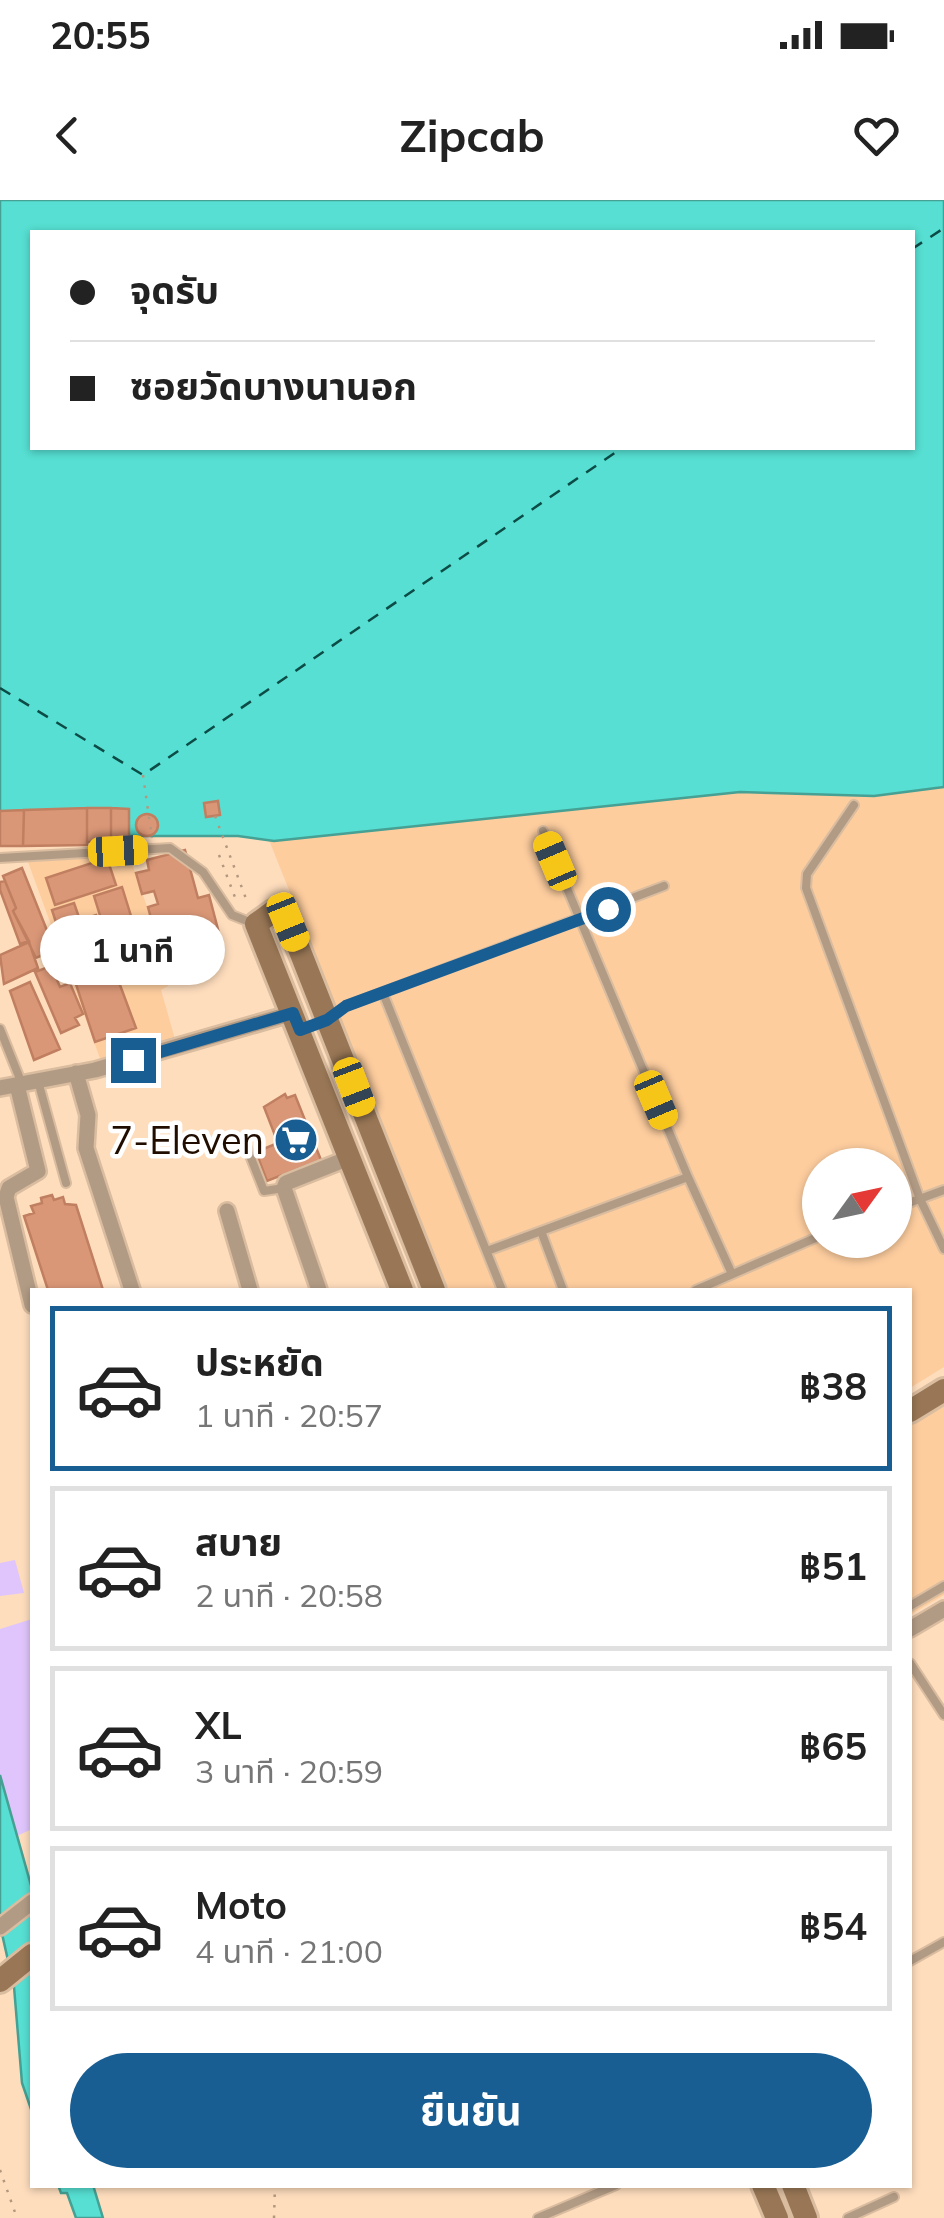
<!DOCTYPE html>
<html lang="th">
<head>
<meta charset="utf-8">
<style>
	:root { --surface:#fff; --page:#f2f2f2; --text:#222; --muted:#767676; --line:#e0e0e0; --accent:#185e93 }
	body { margin:0; font-family:Mulish,"Noto Sans Thai",sans-serif; background:var(--page); color:var(--text); height:100vh; display:flex; flex-direction:column; font-size:38px; white-space:nowrap }
	* { box-sizing:border-box; margin:0 }
	p { font-size:32px; color:var(--muted) }
	.icon { flex:none; width:55px; height:55px; fill:none; stroke:currentColor; stroke-width:2; stroke-linecap:round; stroke-linejoin:round }
	.map { position:relative; flex:1; overflow:hidden }
	.details { position:absolute; left:30px; top:1088px; width:882px; height:900px; display:flex; flex-direction:column; background:var(--surface); border-radius:0px; box-shadow:0 2px 8px #0004 }
	.details>* { flex:none }
	.banner { position:absolute; left:30px; top:30px; width:885px; height:220px; border-radius:0px; box-shadow:0 2px 8px #0004; display:grid; align-content:center; height:220px; padding:0 40px; background:var(--surface) }
	.needle { width:65px; rotate:57deg }
	.tools { position:absolute; left:802px; top:948px; display:grid; gap:20px }
	.tools a { display:grid; place-items:center; width:110px; height:110px; border-radius:50%; background:var(--surface); box-shadow:0 2px 8px #0004; font-size:50px }
	.end { position:absolute; width:45px; height:45px; margin:-22px; border:12px solid #185e93; background:#fff; box-shadow:0 0 0 5px #fff }
	.from { border-radius:50% }
	.bubble { position:absolute; height:70px; border-radius:35px; background:var(--surface); box-shadow:0 2px 8px #0004; font-size:32px; font-weight:700; line-height:70px; text-align:center }
	.car { position:absolute; width:30px; height:60px; margin:-30px -15px; border-radius:12px; box-shadow:0 0 8px 2px #0007; background:linear-gradient(#f5c518 24%,#345 0 40%,#f5c518 0 76%,#345 0 86%,#f5c518 0) }
	.banner b { display:flex; align-items:center; gap:35px; height:95px; font-size:38px }
	.banner b+b { border-top:2px solid var(--line) }
	.banner i { width:25px; height:25px; background:var(--text) }
	ul { padding:18px 0 0; list-style:none }
	li { display:flex; align-items:center; gap:30px; height:165px; margin:0 20px 15px; padding:0 20px; border:5px solid var(--line); border-radius:0px }
	li div { flex:1 }
	li b { display:block; font-size:38px }
	li em { font-style:normal; font-weight:700 }
	li.current { border-color:var(--accent) }
	li>.icon { width:90px; height:90px; stroke-width:1.5 }
	.cta { display:flex; gap:20px; margin-top:auto; padding:20px 40px }
	.cta a { flex:1; height:115px; border-radius:60px; background:var(--accent); color:#fff; font-size:40px; font-weight:700; line-height:115px; text-align:center }
	.status { display:flex; justify-content:space-between; align-items:center; height:70px; padding:0 50px; background:var(--surface); direction:ltr }
	.status svg { height:28px; fill:currentColor }
	header { display:flex; justify-content:space-between; align-items:center; height:130px; padding:0 40px; background:var(--surface); font-size:45px; font-weight:700 }
	.map>svg:first-child { display:block }
	.built { fill:#fdcd9e; fill-rule:evenodd }
	.green { fill:#dfc5fc }
	.water { fill:#56dfd2; stroke:#46a093; stroke-width:2.5; fill-rule:evenodd }
	.lines { fill:none; stroke-linecap:round; stroke-linejoin:round }
	.ferry { stroke:#0d4b46; stroke-width:2.5; stroke-dasharray:12 10; stroke-linecap:butt }
	.building { fill:#da9777; stroke:#c07f60; stroke-width:2.5 }
	.lane-casing { stroke:#dabc9f; stroke-width:12 }
	.street-casing { stroke:#dabc9f; stroke-width:20 }
	.secondary-casing { stroke:#dabc9f; stroke-width:28 }
	.path { stroke:#b4987e; stroke-width:2.5; stroke-dasharray:2.5 8; stroke-linecap:butt }
	.lane { stroke:#b29b85; stroke-width:8 }
	.street { stroke:#b29b85; stroke-width:15 }
	.secondary { stroke:#997756; stroke-width:22 }
	.route { stroke:#185e93; stroke-width:12 }
	.labels { text-anchor:middle; dominant-baseline:central; stroke-width:9; stroke-linejoin:round; paint-order:stroke }
	.poi-label { font-size:38px; fill:#200d00; stroke:#fff; text-anchor:end }
</style>
</head>
<body>
<div class="status"><b>20:55</b><svg viewBox="0 0 49 12"><path d="M0 12V9h3v3zM5 12V6h3v6zM10 12V3h3v9zM15 12V0h3v12zM26 1h20v11H26zM47 4h2v5h-2z"/></svg></div>
<header><svg class="icon" aria-label="back" viewBox="0 0 24 24"><path d="M15 5l-7 7 7 7"/></svg>Zipcab<svg class="icon" aria-label="heart" viewBox="0 0 24 24"><path d="M12 20l-8-8c-3-5 5-10 8-4 3-6 11-1 8 4z"/></svg></header>
<div class="map">
<svg width="944" height="2018" viewBox="0 0 944 2018">
	<rect width="100%" height="100%" fill="#feddbd"/>
	<path class="built" d="M 944,587 L 944,1167 L 910,1188 L 910,1090 L 449,1090 L 269,640 L 740,592 L 874,596 ZM 820,965 L 895,965 L 895,1040 L 820,1040 Z
		M 129,655 L 166,761 L 168,786 L 161,790 L 175,839 L 101,861 L 28,662 Z
		M 944,1203 L 944,1395 L 910,1415 L 910,1224 Z"/>
	<path class="green" d="M 15,1360 L 24,1393 L 0,1396 L 0,1363 Z
		M 32,1419 L 32,1629 L 17,1636 L 0,1575 L 0,1429 Z"/>
	<path class="water" d="M 0,0 L 944,0 L 944,587 L 874,596 L 740,592 L 274,641 L 238,636 L 35,636 L 0,621 ZM 32,32 L 912,32 L 912,248 L 32,248 Z
		M 0,1575 L 32,1689 L 32,1912 L 22,1883 L 14,1787 L 0,1725 Z
		M 58,1985 L 93,1985 L 103,2018 L 76,2018 L 67,1993 L 61,1993 Z"/>
	<g class="lines">
		<path class="ferry" d="M 912,49 L 944,28
			M 0,488 L 143,575 L 622,248"/>
	</g>
	<path class="building" d="M 218,601 L 220,615 L 206,617 L 204,603 Z
		M 87,608 L 111,608 L 111,642 L 87,642 Z
		M 87,608 L 87,645 L 23,646 L 24,610 Z
		M 111,608 L 129,609 L 129,638 L 111,638 Z
		M 24,610 L 23,646 L 0,646 L 0,611 Z
		M136 625a11 11 0 1 1 22 0a11 11 0 1 1-22 0Z
		M136 625a11 11 0 1 1 22 0a11 11 0 1 1-22 0Z
		M 185,650 L 198,698 L 209,695 L 220,737 L 160,752 L 148,707 L 158,704 L 154,691 L 142,694 L 136,673 L 149,670 L 147,660 Z
		M 107,658 L 116,685 L 55,705 L 46,678 Z
		M 22,668 L 52,743 L 56,741 L 59,748 L 36,758 L 13,711 L 16,708 L 3,676 Z
		M 5,681 L 16,708 L 13,711 L 29,741 L 20,744 L 0,690 L 0,682 Z
		M 122,687 L 149,774 L 121,783 L 94,696 Z
		M 74,703 L 92,755 L 69,763 L 52,710 Z
		M 96,715 L 107,746 L 98,749 L 87,718 Z
		M 29,742 L 38,768 L 4,784 L 0,755 Z
		M 107,750 L 136,828 L 95,842 L 69,763 Z
		M 51,766 L 60,787 L 70,783 L 83,814 L 75,818 L 79,825 L 61,833 L 35,772 Z
		M 30,782 L 60,849 L 34,860 L 10,791 Z
		M 285,894 L 287,898 L 295,895 L 321,960 L 267,981 L 256,952 L 278,943 L 264,907 Z
		M 52,995 L 54,1000 L 63,997 L 65,1004 L 76,1005 L 103,1090 L 48,1090 L 24,1016 L 34,1013 L 31,1006 L 42,1003 L 41,998 Z"/>
	<g class="lines">
		<defs>
			<path id="lane" d="M 854,605 L 807,674 L 806,688 L 920,999 L 944,1049
				M 0,658 L 170,648 L 203,672 L 232,715 L 252,723
				M 383,793 L 502,1090
				M 330,818 L 346,806 L 664,686
				M 0,829 L 22,884
				M 38,881 L 66,983
				M 245,943 L 264,991 L 284,988
				M 688,977 L 732,1074
				M 895,1008 L 944,990
				M 541,1031 L 563,1090
				M 487,1051 L 688,977 L 543,631
				M 696,1090 L 820,1036
				M 910,1406 L 944,1386
				M 910,1463 L 944,1515
				M 910,1761 L 944,1742
				M 538,2018 L 616,1985
				M 848,2018 L 894,1997"/>
			<path id="street" d="M 76,873 L 88,915 L 86,948 L 132,1090
				M 17,885 L 38,971 L 9,988 L 6,997 L 32,1105
				M 0,888 L 95,870 L 293,813
				M 227,1011 L 250,1090
				M 319,1090 L 284,988 L 286,983 L 349,958
				M 910,1429 L 944,1409
				M 0,1727 L 32,1702"/>
			<path id="secondary" d="M 402,1090 L 256,724 L 274,711 L 283,713 L 288,721 L 434,1090
				M 910,1211 L 944,1190
				M 0,1781 L 32,1755
				M 763,1985 L 777,2018
				M 793,1985 L 806,2018"/>
		</defs>
		<use href="#lane" class="lane-casing"/>
		<use href="#street" class="street-casing"/>
		<use href="#secondary" class="secondary-casing"/>
		<path class="path" d="M 143,575 L 152,638
			M 215,616 L 248,704
			M 219,655 L 236,700
			M 0,1970 L 17,2018
			M 274,2018 L 275,1985"/>
		<use href="#lane" class="lane"/>
		<use href="#street" class="street"/>
		<use href="#secondary" class="secondary"/>
	</g>
	<g class="lines">
		<path class="route" d="M 133,860 L 293,813 L 300,830 L 327,820 L 346,806 L 608,709"/>
	</g>
	<defs>
		<symbol id="supermarket-disc" viewBox="-11 -11 22 22"><circle r="9.5" fill="#185e93" stroke="#fff"/><path d="M-6-5.5h2.5l.6 2H6L4.5 2H-2.5L-4.4-4H-6ZM-1.5 3.2a1.3 1.3 0 1 0 .1 0ZM3 3.2a1.3 1.3 0 1 0 .1 0Z" fill="#fff"/></symbol>
	</defs>
	<g fill-rule="evenodd">
		<use href="#supermarket-disc" x="271" y="915" width="50" height="50"/>
	</g>
	<g class="labels">
		<g class="poi-label">
			<text x="264" y="940">7-Eleven</text>
		</g>
	</g>
</svg>
<div class="tools">
<a><svg class="needle" viewBox="-14 -14 28 28"><path d="M0-13l5 13h-10z" fill="#e53935"/><path d="M0 13l5-13h-10z" fill="#767676"/></svg></a>
</div>
<i class="end from" style="left:608px;top:709px"></i>
<i class="end" style="left:133px;top:860px"></i>
<div class="bubble" style="left:40px;top:715px;width:185px">1 นาที</div>
<i class="car" style="left:118px;top:651px;rotate:87deg"></i>
<i class="car" style="left:555px;top:661px;rotate:337deg"></i>
<i class="car" style="left:288px;top:722px;rotate:158deg"></i>
<i class="car" style="left:354px;top:887px;rotate:159deg"></i>
<i class="car" style="left:656px;top:900px;rotate:157deg"></i>
<div class="banner">
<b><i class="from"></i>จุดรับ</b>
<b><i></i>ซอยวัดบางนานอก</b>
</div>
<section class="details">
<ul>
<li class="current"><svg class="icon" aria-label="car" viewBox="0 0 24 24"><path d="M5 17H2v-5l4-1 3-4h7l3 4 3 1v5h-3M9 17h6M6 11h13"/><circle cx="7" cy="17" r="2"/><circle cx="17" cy="17" r="2"/></svg><div><b>ประหยัด</b><p>1 นาที · 20:57</p></div><em>฿38</em></li>
<li><svg class="icon" aria-label="car" viewBox="0 0 24 24"><path d="M5 17H2v-5l4-1 3-4h7l3 4 3 1v5h-3M9 17h6M6 11h13"/><circle cx="7" cy="17" r="2"/><circle cx="17" cy="17" r="2"/></svg><div><b>สบาย</b><p>2 นาที · 20:58</p></div><em>฿51</em></li>
<li><svg class="icon" aria-label="car" viewBox="0 0 24 24"><path d="M5 17H2v-5l4-1 3-4h7l3 4 3 1v5h-3M9 17h6M6 11h13"/><circle cx="7" cy="17" r="2"/><circle cx="17" cy="17" r="2"/></svg><div><b>XL</b><p>3 นาที · 20:59</p></div><em>฿65</em></li>
<li><svg class="icon" aria-label="car" viewBox="0 0 24 24"><path d="M5 17H2v-5l4-1 3-4h7l3 4 3 1v5h-3M9 17h6M6 11h13"/><circle cx="7" cy="17" r="2"/><circle cx="17" cy="17" r="2"/></svg><div><b>Moto</b><p>4 นาที · 21:00</p></div><em>฿54</em></li>
</ul>
<div class="cta"><a>ยืนยัน</a></div>
</section>
</div>
</body>
</html>
